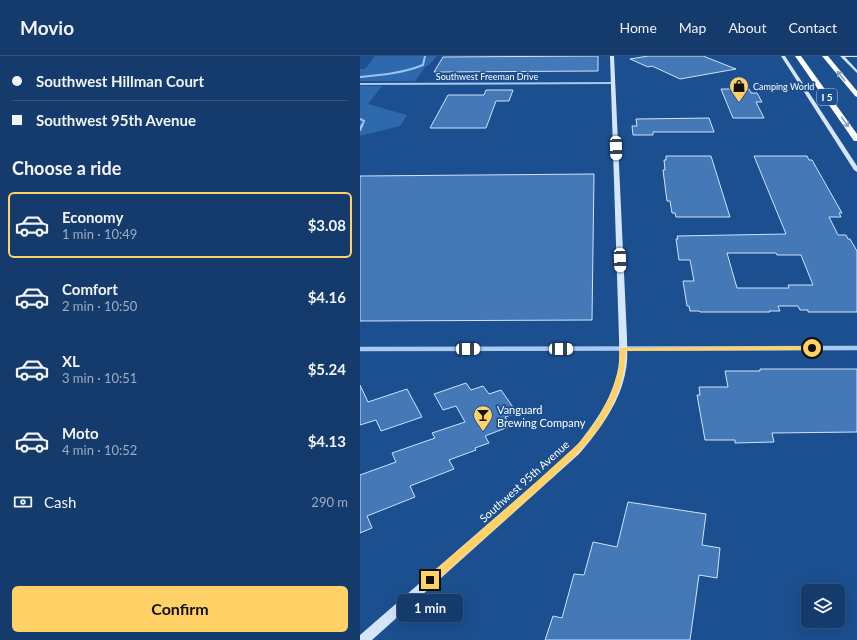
<!DOCTYPE html>
<html lang="en">
<head>
<meta charset="utf-8">
<style>
	:root { --surface:#143b6b; --page:#1d4271; --text:#f1f3f6; --muted:#9dadc1; --line:#33557e; --accent:#ffd166 }
	body { margin:0; font-family:Lato,sans-serif; background:var(--page); color:var(--text); height:100vh; display:flex; flex-direction:column; font-size:15px; white-space:nowrap }
	* { box-sizing:border-box; margin:0 }
	p { font-size:13px; color:var(--muted) }
	.icon { flex:none; width:22px; height:22px; fill:none; stroke:currentColor; stroke-width:2; stroke-linecap:round; stroke-linejoin:round }
	.map { position:relative; flex:1; overflow:hidden }
	.side { display:flex; flex-direction:column; background:var(--surface); width:360px }
	.side>* { flex:none }
	.guide { display:grid; align-content:center; height:88px; padding:0 12px; background:var(--surface) }
	.fabs { position:absolute; left:441px; top:528px; display:grid; gap:8px }
	.fabs a { display:grid; place-items:center; width:44px; height:44px; border-radius:6px; background:var(--surface); box-shadow:0 4px 16px #0002,0 0 0 1px var(--line); font-size:20px }
	.end { position:absolute; width:18px; height:18px; margin:-9px; border:5px solid #ffd166; background:#111; box-shadow:0 0 0 2px #111 }
	.from { border-radius:50% }
	.bubble { position:absolute; height:28px; border-radius:6px; background:var(--surface); box-shadow:0 4px 16px #0002,0 0 0 1px var(--line); font-size:13px; font-weight:700; line-height:28px; text-align:center }
	.car { position:absolute; width:12px; height:24px; margin:-12px -6px; border-radius:5px; box-shadow:0 0 3px 1px #0007; background:linear-gradient(#fff 24%,#345 0 40%,#fff 0 76%,#345 0 86%,#fff 0) }
	.guide b { display:flex; align-items:center; gap:14px; height:38px; font-size:15px }
	.guide b+b { border-top:1px solid var(--line) }
	.guide i { width:10px; height:10px; background:var(--text) }
	ul { padding:0; list-style:none }
	li { display:flex; align-items:center; gap:12px; height:66px; margin:0 8px 6px; padding:0 4px; border:2px solid transparent; border-radius:6px }
	li div { flex:1 }
	li b { display:block; font-size:15px }
	li em { font-style:normal; font-weight:700 }
	li.on { border-color:var(--accent) }
	li>.icon { width:36px; height:36px; stroke-width:1.5 }
	h2 { padding:0 12px; font-size:18px; line-height:48px }
	.pay { display:flex; align-items:center; gap:10px; height:44px; padding:0 12px; font-size:15px }
	.pay p { margin-inline-start:auto }
	.cta { display:flex; gap:8px; margin-top:auto; padding:8px 12px }
	.cta a { flex:1; height:46px; border-radius:6px; background:var(--accent); color:#111; font-size:16px; font-weight:700; line-height:46px; text-align:center }
	header { display:flex; align-items:center; gap:24px; box-sizing:border-box; height:56px; padding:0 20px; background:var(--surface); border-bottom:1px solid var(--line) }
	header strong { font-size:19px }
	nav { display:flex; gap:22px; margin-inline-start:auto; font-size:14px }
	main { display:flex; flex:1; min-height:0 }
	.map>svg:first-child { display:block }
	.green { fill:#2e69ad }
	.lines { fill:none; stroke-linecap:round; stroke-linejoin:round }
	.stream-far1 { stroke:#9cc4f0; stroke-width:2 }
	.stream { stroke:#9cc4f0; stroke-width:2.5 }
	.building { fill:#4478b7; stroke:#cfe3fa; fill-rule:evenodd }
	.street-far1 { stroke:#a9c9ee; stroke-width:2 }
	.street { stroke:#a9c9ee; stroke-width:4.5 }
	.secondary { fill:#d6e6fa; fill-rule:evenodd }
	.highway { fill:#fff; fill-rule:evenodd }
	.oneway { stroke:#829ec1 }
	.route { fill:#ffd166 }
	.labels { text-anchor:middle; dominant-baseline:central; stroke-width:3.5; stroke-linejoin:round; paint-order:stroke }
	.far-street-label { font-size:9px; fill:#fff; stroke:#1b4f8f }
	.far-poi-label { font-size:9px; fill:#fff; stroke:#1b4f8f; text-anchor:start }
	.shield { fill:#1b4f8f; stroke:#bbcadd; stroke-width:1 }
	.shield-label { font-size:10px; font-weight:bold; fill:#fff }
	.poi-label { font-size:11px; fill:#fff; stroke:#1b4f8f; text-anchor:start }
	.street-label { font-size:11px; fill:#fff; stroke:#1b4f8f }
</style>
</head>
<body>
<header>
<strong>Movio</strong>
<nav><a>Home</a><a>Map</a><a>About</a><a>Contact</a></nav>
</header>
<main>
<section class="side">
<div class="guide">
<b><i class="from"></i>Southwest Hillman Court</b>
<b><i></i>Southwest 95th Avenue</b>
</div>
<h2>Choose a ride</h2>
<ul>
<li class="on"><svg class="icon" aria-label="car" viewBox="0 0 24 24"><path d="M5 17H2v-5l4-1 3-4h7l3 4 3 1v5h-3M9 17h6M6 11h13"/><circle cx="7" cy="17" r="2"/><circle cx="17" cy="17" r="2"/></svg><div><b>Economy</b><p>1 min · 10:49</p></div><em>$3.08</em></li>
<li><svg class="icon" aria-label="car" viewBox="0 0 24 24"><path d="M5 17H2v-5l4-1 3-4h7l3 4 3 1v5h-3M9 17h6M6 11h13"/><circle cx="7" cy="17" r="2"/><circle cx="17" cy="17" r="2"/></svg><div><b>Comfort</b><p>2 min · 10:50</p></div><em>$4.16</em></li>
<li><svg class="icon" aria-label="car" viewBox="0 0 24 24"><path d="M5 17H2v-5l4-1 3-4h7l3 4 3 1v5h-3M9 17h6M6 11h13"/><circle cx="7" cy="17" r="2"/><circle cx="17" cy="17" r="2"/></svg><div><b>XL</b><p>3 min · 10:51</p></div><em>$5.24</em></li>
<li><svg class="icon" aria-label="car" viewBox="0 0 24 24"><path d="M5 17H2v-5l4-1 3-4h7l3 4 3 1v5h-3M9 17h6M6 11h13"/><circle cx="7" cy="17" r="2"/><circle cx="17" cy="17" r="2"/></svg><div><b>Moto</b><p>4 min · 10:52</p></div><em>$4.13</em></li>
</ul>
<div class="pay"><svg class="icon" aria-label="cash" viewBox="0 0 24 24"><path d="M3 7h18v10H3z"/><circle cx="12" cy="12" r="2"/></svg>Cash<p>290 m</p></div>
<div class="cta"><a>Confirm</a></div>
</section>
<div class="map">
<svg width="497" height="584" viewBox="0 0 497 584">
	<rect width="100%" height="100%" fill="#1b4f8f"/>
	<path class="green" d="M 15,0 L 77,0 L 69,9 L 65,11 L 55,25 L 0,25 L 0,13 L 5,13 Z
		M 0,30 L 22,30 L 8,48 L 47,59 L 40,70 L 0,80 Z"/>
	<g class="lines">
		<path class="stream-far1" d="M 0,21 C 22,19 43,17 63,9 L 65,0
			M 0,63 L 4,65 L 2,70"/>
		<path class="stream" d="M 0,74 L 2,69"/>
	</g>
	<path class="building" d="M 238,0 L 238,15 L 74,16 L 83,1 Z
		M 288,0 L 343,0 L 376,13 L 320,23 L 292,10 L 288,11 L 270,3 Z
		M 361,33 L 389,33 L 391,37 L 397,37 L 402,46 L 396,46 L 404,62 L 373,62 Z
		M 126,34 L 153,34 L 149,45 L 136,45 L 126,72 L 70,72 L 88,39 L 124,39 Z
		M 349,62 L 354,76 L 293,76 L 293,79 L 273,79 L 272,70 L 277,70 L 276,63 Z
		M 306,100 L 351,100 L 370,161 L 316,161 L 315,157 L 312,157 L 310,145 L 307,145 L 303,114 L 305,114 L 304,104 L 306,104 Z
		M 394,100 L 447,100 L 449,104 L 452,104 L 482,157 L 479,157 L 481,161 L 469,161 L 478,179 L 486,179 L 488,183 L 490,183 L 497,195 L 497,256 L 448,256 L 448,254 L 440,254 L 438,250 L 418,250 L 420,255 L 409,255 L 410,256 L 340,256 L 339,255 L 330,255 L 329,250 L 327,250 L 323,225 L 334,225 L 330,204 L 319,204 L 316,183 L 318,183 L 317,180 L 426,178 ZM 367,197 L 416,197 L 417,199 L 441,199 L 453,229 L 428,229 L 429,232 L 377,232 Z
		M 234,118 L 232,264 L 0,265 L 0,120 Z
		M 400,313 L 497,313 L 497,376 L 412,377 L 414,386 L 375,387 L 375,384 L 345,384 L 337,339 L 340,339 L 339,331 L 368,331 L 365,315 L 400,315 Z
		M 106,327 L 111,334 L 123,330 L 129,338 L 141,334 L 157,357 L 145,361 L 151,370 L 125,380 L 129,387 L 115,392 L 116,394 L 89,404 L 94,413 L 50,430 L 55,441 L 7,460 L 12,472 L 0,477 L 0,419 L 36,406 L 32,397 L 75,382 L 72,377 L 105,366 L 96,350 L 83,354 L 74,338 Z
		M 0,329 L 8,346 L 47,333 L 62,361 L 21,375 L 16,364 L 0,369 Z
		M 268,446 L 346,458 L 342,489 L 360,492 L 357,522 L 339,519 L 330,584 L 185,584 L 193,560 L 202,562 L 214,518 L 224,519 L 233,486 L 257,491 Z"/>
	<g class="lines">
		<path class="street-far1" d="M 0,28 L 254,27"/>
		<path class="street" d="M 0,293 L 497,292"/>
		<path class="secondary" d="M 250,0 L 254,0 L 267,282 C 267,292 268,303 266,313 C 261,345 240,374 219,398 L 12,584 L 0,584 L 0,579 L 213,394 C 233,370 252,344 258,313 C 260,303 259,292 259,282 Z
			M 421,0 L 425,0 L 497,110 L 497,116 L 494,114 Z
			M 480,0 L 497,0 L 497,1 L 485,1 L 497,14 L 497,17 Z"/>
		<path class="highway" d="M 435,0 L 441,0 L 497,78 L 497,85 L 494,85 Z
			M 462,0 L 468,0 L 497,35 L 497,41 L 495,40 Z"/>
	</g>
	<defs><path id="oneway-shaft" d="M-6 0H5M1.5-3L5.5 0L1.5 3" fill="none" stroke-width="1.6" stroke-linecap="round" stroke-linejoin="round"/></defs>
	<g class="oneway">
		<use href="#oneway-shaft" transform="translate(481 20) rotate(-129)"/>
		<use href="#oneway-shaft" transform="translate(485 66) rotate(54)"/>
	</g>
	<path class="route" d="M 452,290 L 455,292 L 454,294 L 266,295 C 265,321 257,344 243,366 C 228,390 207,407 187,426 C 150,460 112,493 74,527 L 67,527 L 66,524 L 67,521 L 162,439 L 220,386 L 237,364 L 251,338 L 259,312 L 260,292 Z"/>
	<defs>
		<symbol id="shop-pin" viewBox="-11 -11 22 30"><path d="M0 17L-7.5 6A9.5 9.5 0 1 1 7.5 6Z" fill="#ffd166" stroke="#1b4f8f"/><path d="M-5-2.5h2.3a2.7 3.5 0 0 1 5.4 0H5L5.5 6h-11ZM-1.5-2.5h3a1.5 2.3 0 0 0-3 0Z" fill="#111"/></symbol>
		<symbol id="bar-pin" viewBox="-11 -11 22 30"><path d="M0 17L-7.5 6A9.5 9.5 0 1 1 7.5 6Z" fill="#ffd166" stroke="#1b4f8f"/><path d="M-6-5H6L.8 .8V4.5H3.5V6h-7V4.5H-.8V.8Z" fill="#111"/></symbol>
	</defs>
	<g fill-rule="evenodd">
		<use href="#shop-pin" x="368" y="19" width="22" height="30"/>
		<use href="#bar-pin" x="112" y="348" width="22" height="30"/>
	</g>
	<g class="labels">
		<g class="far-street-label">
			<text x="127" y="20">Southwest Freeman Drive</text>
		</g>
		<g class="far-poi-label">
			<text x="393" y="30">Camping World</text>
		</g>
		<rect class="shield" x="457" y="33" width="20" height="16" rx="3"/>
		<g class="shield-label">
			<text x="467" y="41">I 5</text>
		</g>
		<g class="poi-label">
			<text x="137" y="353">Vanguard<tspan x="137" dy="13">Brewing Company</tspan></text>
		</g>
		<g class="street-label">
			<text transform="translate(164 425) rotate(-42)">Southwest 95th Avenue</text>
		</g>
	</g>
</svg>
<div class="fabs">
<a><svg class="icon" aria-label="layers" viewBox="0 0 24 24"><path d="M12 4l9 5-9 5-9-5zM3 14l9 5 9-5"/></svg></a>
</div>
<i class="end from" style="left:452px;top:292px"></i>
<i class="end" style="left:70px;top:524px"></i>
<div class="bubble" style="left:37px;top:538px;width:66px">1 min</div>
<i class="car" style="left:256px;top:92px;rotate:178deg"></i>
<i class="car" style="left:260px;top:204px;rotate:178deg"></i>
<i class="car" style="left:108px;top:293px;rotate:90deg"></i>
<i class="car" style="left:201px;top:293px;rotate:90deg"></i>
</div>
</main>
</body>
</html>
